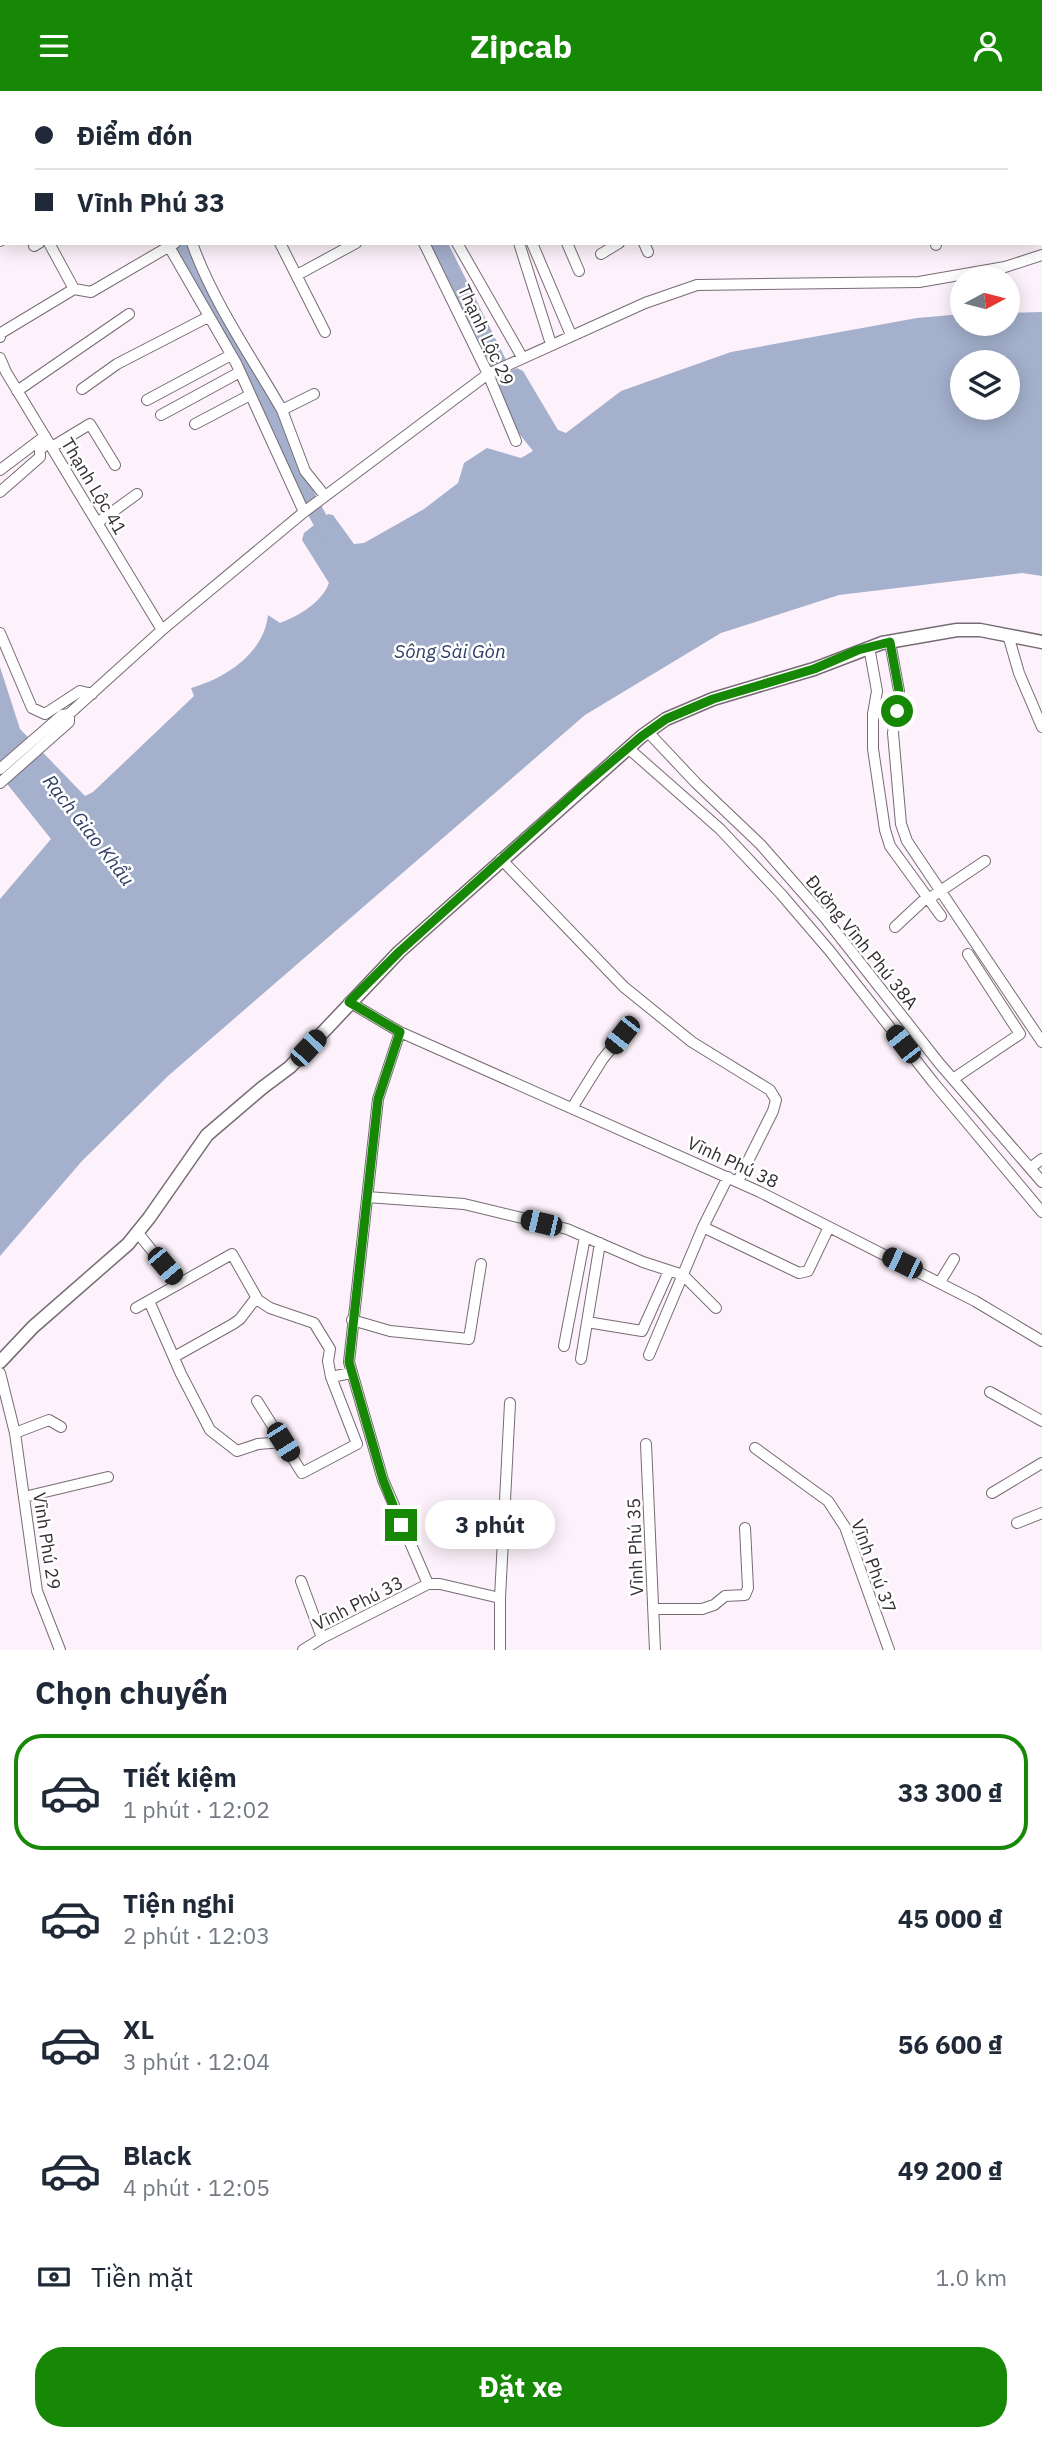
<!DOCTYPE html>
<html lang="vi">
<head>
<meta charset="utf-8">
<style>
	:root { --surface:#fff; --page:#f2f2f3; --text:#1f2937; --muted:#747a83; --line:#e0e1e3; --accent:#178805 }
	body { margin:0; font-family:"IBM Plex Sans",sans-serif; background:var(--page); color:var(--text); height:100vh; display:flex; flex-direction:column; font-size:26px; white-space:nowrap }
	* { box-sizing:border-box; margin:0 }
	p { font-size:23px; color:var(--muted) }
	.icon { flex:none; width:38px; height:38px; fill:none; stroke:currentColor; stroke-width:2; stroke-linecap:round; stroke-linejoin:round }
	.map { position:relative; height:1559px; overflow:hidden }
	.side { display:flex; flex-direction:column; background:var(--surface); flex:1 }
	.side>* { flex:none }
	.guide { position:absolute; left:0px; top:0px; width:1043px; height:154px; box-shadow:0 4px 18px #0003; display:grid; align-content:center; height:154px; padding:0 35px; background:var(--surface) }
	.needle { width:46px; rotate:83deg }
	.fabs { position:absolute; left:950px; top:175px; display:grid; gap:14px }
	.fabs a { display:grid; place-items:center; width:70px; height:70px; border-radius:50%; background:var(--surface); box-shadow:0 4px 18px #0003; font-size:35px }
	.end { position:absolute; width:32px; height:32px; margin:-16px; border:9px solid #178805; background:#fff; box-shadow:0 0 0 4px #fff }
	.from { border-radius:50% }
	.bubble { position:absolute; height:49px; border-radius:24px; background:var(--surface); box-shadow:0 4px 18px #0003; font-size:23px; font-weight:700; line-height:49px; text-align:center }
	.car { position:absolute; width:21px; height:42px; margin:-21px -10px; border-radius:9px; box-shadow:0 0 5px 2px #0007; background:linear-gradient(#222 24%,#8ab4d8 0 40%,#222 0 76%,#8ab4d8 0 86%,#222 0) }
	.guide b { display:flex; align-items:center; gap:24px; height:66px; font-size:26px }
	.guide b+b { border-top:2px solid var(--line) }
	.guide i { width:18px; height:18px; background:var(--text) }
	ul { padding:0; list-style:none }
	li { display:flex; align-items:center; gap:21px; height:116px; margin:0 14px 10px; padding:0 21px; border:4px solid transparent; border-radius:28px }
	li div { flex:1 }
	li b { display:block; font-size:26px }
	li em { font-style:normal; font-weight:700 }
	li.active { border-color:var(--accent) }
	li>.icon { width:63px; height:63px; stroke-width:1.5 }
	h2 { padding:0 35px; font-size:32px; line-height:84px }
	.pay { display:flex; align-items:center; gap:18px; height:77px; padding:0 35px; font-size:26px }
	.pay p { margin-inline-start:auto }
	.primary-button { display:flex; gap:14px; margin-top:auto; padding:14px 35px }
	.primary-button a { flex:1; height:80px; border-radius:28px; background:var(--accent); color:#fff; font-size:28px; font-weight:700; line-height:80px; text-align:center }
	header { display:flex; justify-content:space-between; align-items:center; height:91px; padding:0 35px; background:var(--accent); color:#fff; font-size:32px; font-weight:700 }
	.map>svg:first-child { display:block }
	.water { fill:#a4b0cc; fill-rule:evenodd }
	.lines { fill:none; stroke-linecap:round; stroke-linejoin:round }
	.river { stroke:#a4b0cc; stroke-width:16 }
	.minor-casing { stroke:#776b74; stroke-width:12 }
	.tertiary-casing { stroke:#776b74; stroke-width:15 }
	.minor { stroke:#fff; stroke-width:10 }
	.tertiary { stroke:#fff; stroke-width:12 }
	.route { stroke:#178805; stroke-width:9 }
	.labels { text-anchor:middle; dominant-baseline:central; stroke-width:5; stroke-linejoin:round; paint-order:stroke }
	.street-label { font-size:18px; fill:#342f33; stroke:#fff }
	.water-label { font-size:19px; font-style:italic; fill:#304068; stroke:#fff }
</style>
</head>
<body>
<header><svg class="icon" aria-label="menu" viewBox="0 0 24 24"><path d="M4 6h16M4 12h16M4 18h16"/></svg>Zipcab<svg class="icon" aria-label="person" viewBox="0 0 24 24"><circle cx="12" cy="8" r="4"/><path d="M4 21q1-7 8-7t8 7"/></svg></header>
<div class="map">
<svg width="1042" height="1559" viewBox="0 0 1042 1559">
	<rect width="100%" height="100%" fill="#fdf2fb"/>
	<path class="water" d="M 1042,221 L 1042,485 L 1022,482 L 839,504 L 721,542 L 585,624 L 168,985 L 82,1070 L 0,1165 L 0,808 L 51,748 L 0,684 L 0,576 L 20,638 L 85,705 L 93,701 L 194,605 L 191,597 C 226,587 264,562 268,524 L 280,532 C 299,525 322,511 329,492 L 302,449 L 304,442 L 328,423 L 333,424 L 354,453 L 364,452 L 424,418 L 458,392 L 464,372 L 487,357 L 521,367 L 533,360 L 513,335 L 494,292 L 496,286 L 517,277 L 523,280 L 558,339 L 566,342 L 621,300 L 731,261 L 917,227 L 962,223 L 962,233 L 1008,233 L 1008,222 ZM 962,271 L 1008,271 L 1008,317 L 962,317 Z"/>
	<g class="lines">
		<path class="river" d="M 96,0 L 97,2
			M 363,0 L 363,2
			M 180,152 L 265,312 L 282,358 L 329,446
			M 439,152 L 508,291"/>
		<defs>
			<path id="minor" d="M 85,0 L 86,2
				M 106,0 L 107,2
				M 350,0 L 351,2
				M 371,0 L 372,2
				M 448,0 L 449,2
				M 570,0 L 571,2
				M 655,0 L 656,2
				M 749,0 L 750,2
				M 864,0 L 865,2
				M 988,0 L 989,2
				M 478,2 L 482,0
				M 937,2 L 940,0
				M 1015,2 L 1018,0
				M 1041,104 L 1042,104
				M 0,150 L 2,149
				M 49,152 L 74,198
				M 167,152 L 236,272 L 304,421
				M 192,152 C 213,211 251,265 282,319
				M 280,152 L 325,241
				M 424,152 L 488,283 L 516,350
				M 457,152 L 522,266
				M 519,152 L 551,253
				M 532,152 L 571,244
				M 567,152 L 579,180
				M 644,152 L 648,161
				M 936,152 L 936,154
				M 34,155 L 39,152
				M 601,163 L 619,152
				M 297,184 L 356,152
				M 0,246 L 1,242 L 74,198 L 91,201 L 175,152
				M 0,267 L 6,281 L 162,539
				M 82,298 L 117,273 L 208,226
				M 17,300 L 129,223
				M 314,303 L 282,319 L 305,380 L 325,405
				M 147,309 L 231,264
				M 161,324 L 240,281
				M 195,333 L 250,304
				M 52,356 L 90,333 L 115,374
				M 0,379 L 45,345
				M 0,401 L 40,366 L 40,359 L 48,351
				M 97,432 L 137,403
				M 0,542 L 32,617 L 45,623 L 80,600 L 92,603
				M 1008,544 L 1019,582 L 1042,636
				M 890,551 L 899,600 L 893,642 L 901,733 L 907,750 L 1042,951
				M 869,556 L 877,600 L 873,623 L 873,658 L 885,739 L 890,755 L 941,825
				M 648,641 L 696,692 L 761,754 L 825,827 L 939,972 L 1042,1091
				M 628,657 L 720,738 L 781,803 L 829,859 L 933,991 L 1042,1121
				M 0,678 L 62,624 L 69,623 L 162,539 L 304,421 L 488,283 L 645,212 L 697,194 L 919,191 L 1005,176 L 1042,164
				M 0,692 L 69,631 L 69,623
				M 501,768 L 624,896 L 692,951 L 770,999 L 776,1009 L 773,1020 L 738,1090
				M 927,809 L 985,770
				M 895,836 L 926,807
				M 349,911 L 400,941 L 760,1101 L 975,1210 L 1042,1250
				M 400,941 L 378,1008 L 349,1271 L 383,1389 L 428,1493
				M 953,988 L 1020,943 L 968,863
				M 572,1017 L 602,969 L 622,944
				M 1030,1077 L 1042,1068
				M 367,1106 L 464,1113 L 567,1138 L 643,1171 L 683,1184 L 716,1217
				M 703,1136 L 728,1086
				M 137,1141 L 179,1193
				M 940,1191 L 954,1168
				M 149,1210 L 181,1283 L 210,1339 L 237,1360 L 258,1353 L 283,1351
				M 136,1217 L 232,1163 L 258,1209 L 270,1217 L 314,1232 L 330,1258 L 328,1270 L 331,1286 L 351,1282
				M 352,1229 L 390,1240 L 469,1248 L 481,1173
				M 587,1231 L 642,1240 L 669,1180
				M 564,1255 L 585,1146
				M 649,1264 L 703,1136 L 799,1182 L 808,1180 L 829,1136
				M 174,1266 L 233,1233 L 240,1228 L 256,1207
				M 581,1268 L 600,1152
				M 0,1282 L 15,1342 L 37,1500 L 60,1559
				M 990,1301 L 1042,1330
				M 257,1310 L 302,1382 L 357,1353 L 331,1286
				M 15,1342 L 49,1329 L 61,1336
				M 646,1353 L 655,1559
				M 755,1357 L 828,1410 L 845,1436 L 889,1559
				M 992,1402 L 1042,1372
				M 24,1406 L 108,1386
				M 1017,1432 L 1042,1422
				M 301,1490 L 322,1547
				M 500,1507 L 510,1312
				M 653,1518 L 702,1518 L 714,1514 L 725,1505 L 745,1504 L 748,1497 L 745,1437
				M 303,1559 L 322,1547 L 428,1493 L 440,1493 L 500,1507 L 500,1559"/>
			<path id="tertiary" d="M 0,1271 L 33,1236 L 128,1153 L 149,1127 L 207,1044 L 262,997 L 290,976 L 399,861 L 642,645 L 666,628 L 713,608 L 814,578 L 882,552 L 957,539 L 980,539 L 1042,551"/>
		</defs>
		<use href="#minor" class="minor-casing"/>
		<use href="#tertiary" class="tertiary-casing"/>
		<use href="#minor" class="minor"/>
		<use href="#tertiary" class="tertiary"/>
	</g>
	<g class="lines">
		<path class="route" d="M 401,1434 L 383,1389 L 349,1271 L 378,1008 L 400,941 L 349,911 L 399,861 L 583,695 L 642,645 L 666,628 L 713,608 L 814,578 L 858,559 L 890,551 L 899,600 L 897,620"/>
	</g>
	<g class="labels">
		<g class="street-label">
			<text transform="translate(486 244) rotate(65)">Thạnh Lộc 29</text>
			<text transform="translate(94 395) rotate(59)">Thạnh Lộc 41</text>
			<text transform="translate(862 851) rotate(51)">Đường Vĩnh Phú 38A</text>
			<text transform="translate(733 1071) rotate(25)">Vĩnh Phú 38</text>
			<text transform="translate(47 1450) rotate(81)">Vĩnh Phú 29</text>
			<text transform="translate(635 1456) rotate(-92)">Vĩnh Phú 35</text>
			<text transform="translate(874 1475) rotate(70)">Vĩnh Phú 37</text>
			<text transform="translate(358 1512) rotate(-27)">Vĩnh Phú 33</text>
		</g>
		<g class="water-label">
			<text x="450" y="560">Sông Sài Gòn</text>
			<text transform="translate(89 739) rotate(52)">Rạch Giao Khẩu</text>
		</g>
	</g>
</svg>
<div class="fabs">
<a><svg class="needle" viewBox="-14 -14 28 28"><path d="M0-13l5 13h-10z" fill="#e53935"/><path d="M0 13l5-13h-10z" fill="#747a83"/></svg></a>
<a><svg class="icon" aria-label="layers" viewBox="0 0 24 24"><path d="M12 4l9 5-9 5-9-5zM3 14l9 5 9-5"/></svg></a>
</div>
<i class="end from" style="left:897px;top:620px"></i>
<i class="end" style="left:401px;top:1434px"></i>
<div class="bubble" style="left:425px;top:1409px;width:130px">3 phút</div>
<i class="car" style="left:622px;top:944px;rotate:218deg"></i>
<i class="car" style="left:903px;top:953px;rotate:322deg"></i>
<i class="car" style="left:308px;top:957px;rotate:43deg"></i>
<i class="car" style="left:541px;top:1132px;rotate:283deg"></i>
<i class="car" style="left:902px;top:1172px;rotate:296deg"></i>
<i class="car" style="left:165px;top:1175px;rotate:140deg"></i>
<i class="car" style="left:283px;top:1351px;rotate:148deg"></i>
<div class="guide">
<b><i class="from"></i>Điểm đón</b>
<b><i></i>Vĩnh Phú 33</b>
</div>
</div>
<section class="side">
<h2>Chọn chuyến</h2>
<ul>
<li class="active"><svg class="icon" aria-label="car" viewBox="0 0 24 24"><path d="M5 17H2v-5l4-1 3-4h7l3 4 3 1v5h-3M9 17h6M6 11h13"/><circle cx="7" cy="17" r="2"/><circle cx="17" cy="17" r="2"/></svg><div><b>Tiết kiệm</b><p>1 phút · 12:02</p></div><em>33 300 ₫</em></li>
<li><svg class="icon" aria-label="car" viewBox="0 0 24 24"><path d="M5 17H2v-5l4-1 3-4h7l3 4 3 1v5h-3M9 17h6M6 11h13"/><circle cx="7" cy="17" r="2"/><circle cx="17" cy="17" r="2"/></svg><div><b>Tiện nghi</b><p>2 phút · 12:03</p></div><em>45 000 ₫</em></li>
<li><svg class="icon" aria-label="car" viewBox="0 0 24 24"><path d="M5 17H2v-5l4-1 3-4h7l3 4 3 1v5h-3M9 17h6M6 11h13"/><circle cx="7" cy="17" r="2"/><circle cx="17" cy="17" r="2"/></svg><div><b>XL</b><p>3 phút · 12:04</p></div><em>56 600 ₫</em></li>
<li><svg class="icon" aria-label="car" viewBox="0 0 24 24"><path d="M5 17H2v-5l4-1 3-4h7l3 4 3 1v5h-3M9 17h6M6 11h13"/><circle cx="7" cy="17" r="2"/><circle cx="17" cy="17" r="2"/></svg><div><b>Black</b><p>4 phút · 12:05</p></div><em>49 200 ₫</em></li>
</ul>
<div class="pay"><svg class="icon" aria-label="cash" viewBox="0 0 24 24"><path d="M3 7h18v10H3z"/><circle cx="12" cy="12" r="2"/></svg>Tiền mặt<p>1.0 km</p></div>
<div class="primary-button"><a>Đặt xe</a></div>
</section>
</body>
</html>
